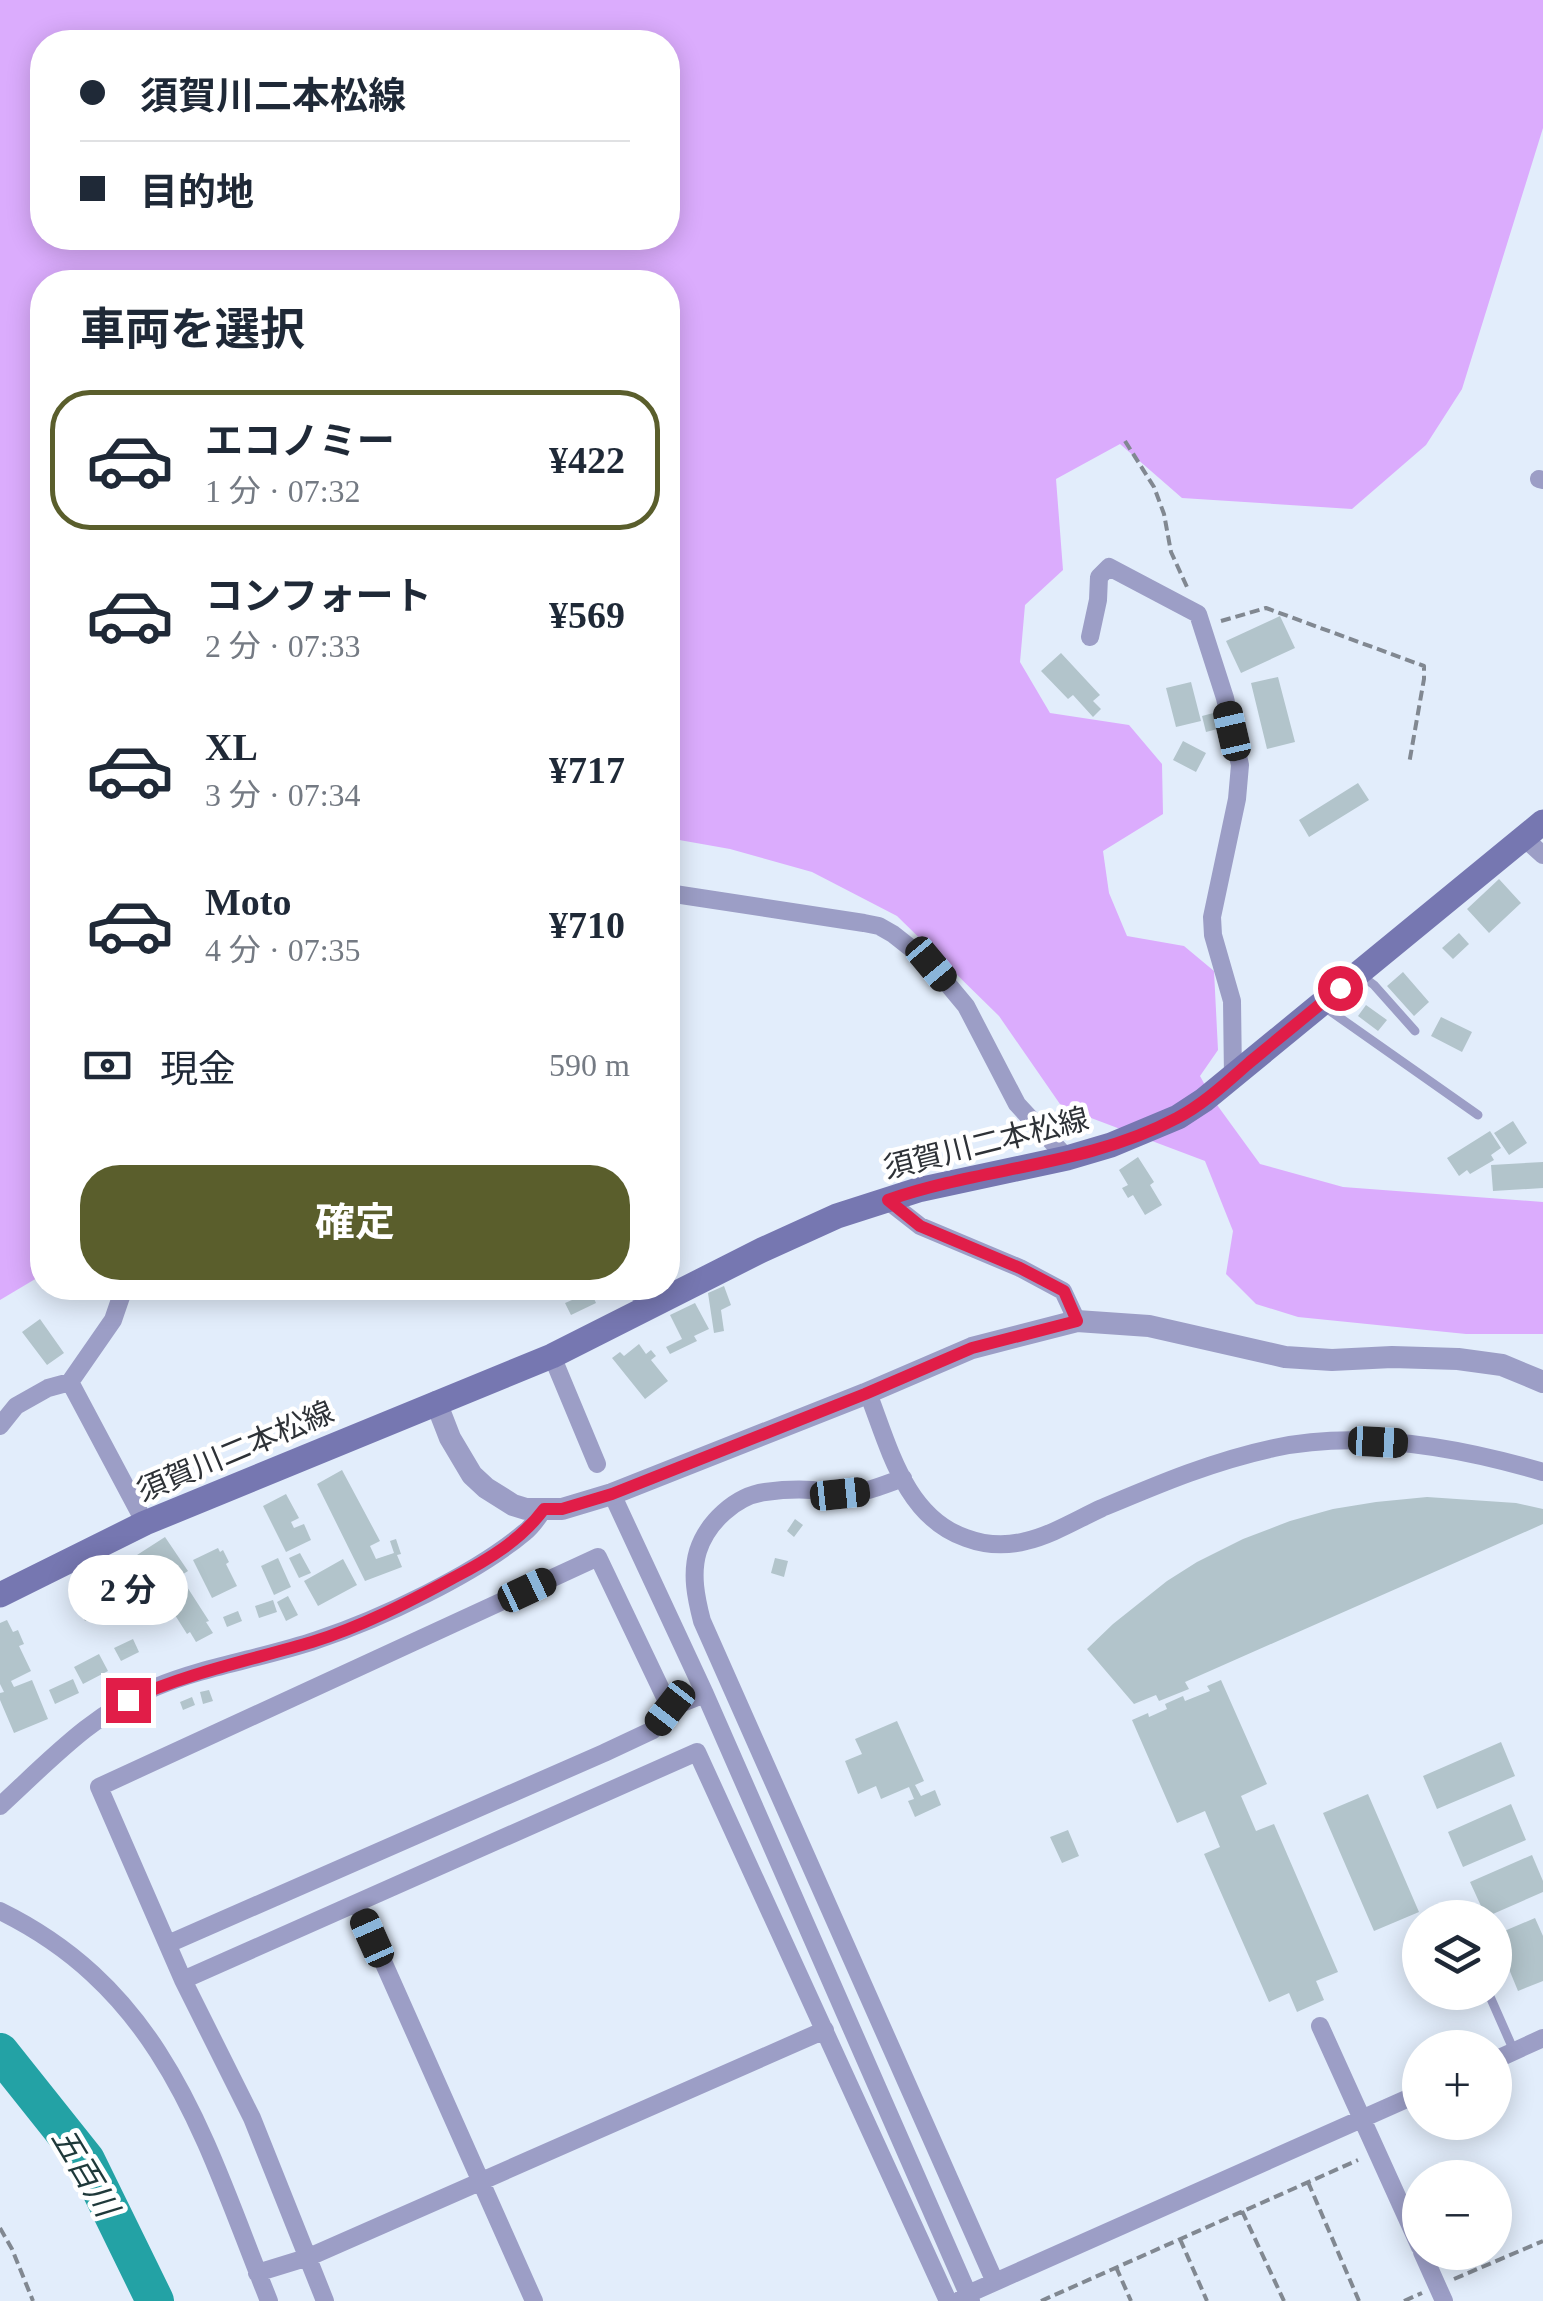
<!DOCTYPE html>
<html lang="ja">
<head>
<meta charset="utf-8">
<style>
	:root { --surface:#fff; --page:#f6f6f7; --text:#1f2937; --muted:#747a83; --line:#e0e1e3; --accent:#5a5e2c }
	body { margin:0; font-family:"Times New Roman","Noto Sans JP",serif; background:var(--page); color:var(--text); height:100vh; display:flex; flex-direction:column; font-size:38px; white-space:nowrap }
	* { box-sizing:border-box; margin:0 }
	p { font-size:32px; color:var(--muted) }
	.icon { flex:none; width:55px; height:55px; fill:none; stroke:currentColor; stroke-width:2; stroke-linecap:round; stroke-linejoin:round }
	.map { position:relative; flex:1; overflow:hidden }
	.side { position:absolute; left:30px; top:270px; width:650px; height:1030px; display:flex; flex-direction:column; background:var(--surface); border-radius:40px; box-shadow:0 5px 25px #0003 }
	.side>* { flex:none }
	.banner { position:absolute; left:30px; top:30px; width:650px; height:220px; border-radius:40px; box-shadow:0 5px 25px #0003; display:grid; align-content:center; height:220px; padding:0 50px; background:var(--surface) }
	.fabs { position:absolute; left:1402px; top:1900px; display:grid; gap:20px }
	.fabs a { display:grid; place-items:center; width:110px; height:110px; border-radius:50%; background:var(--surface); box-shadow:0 5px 25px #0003; font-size:50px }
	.end { position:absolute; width:45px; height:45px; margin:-22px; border:12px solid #e11d48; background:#fff; box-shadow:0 0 0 5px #fff }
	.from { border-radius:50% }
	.bubble { position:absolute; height:70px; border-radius:35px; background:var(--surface); box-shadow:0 5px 25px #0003; font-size:32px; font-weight:700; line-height:70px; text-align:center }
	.car { position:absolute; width:30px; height:60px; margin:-30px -15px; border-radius:12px; box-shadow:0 0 8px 2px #0007; background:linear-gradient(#222 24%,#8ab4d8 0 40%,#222 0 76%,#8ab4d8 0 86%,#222 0) }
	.banner b { display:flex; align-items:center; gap:35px; height:95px; font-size:38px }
	.banner b+b { border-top:2px solid var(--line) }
	.banner i { width:25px; height:25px; background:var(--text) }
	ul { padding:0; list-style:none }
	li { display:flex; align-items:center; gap:30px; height:140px; margin:0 20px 15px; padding:0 30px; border:5px solid transparent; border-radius:40px }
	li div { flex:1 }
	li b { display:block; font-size:38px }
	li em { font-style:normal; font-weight:700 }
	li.on { border-color:var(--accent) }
	li>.icon { width:90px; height:90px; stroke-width:1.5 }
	h2 { padding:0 50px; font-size:45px; line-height:120px }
	.pay { display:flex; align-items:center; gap:25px; height:110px; padding:0 50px; font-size:38px }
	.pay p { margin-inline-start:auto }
	.cta { display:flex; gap:20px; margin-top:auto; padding:20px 50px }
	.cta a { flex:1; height:115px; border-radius:40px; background:var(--accent); color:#fff; font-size:40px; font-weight:700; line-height:115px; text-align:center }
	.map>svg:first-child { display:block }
	.green { fill:#dbacfd; fill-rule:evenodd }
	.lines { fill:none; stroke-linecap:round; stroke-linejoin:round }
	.river { stroke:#23a2a5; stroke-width:38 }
	.building { fill:#b2c4cb }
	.path { stroke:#818891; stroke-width:4; stroke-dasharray:10 5; stroke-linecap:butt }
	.service { stroke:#9c9ec6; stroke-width:9 }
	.minor { stroke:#9c9ec6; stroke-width:18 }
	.tertiary { stroke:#9c9ec6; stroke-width:22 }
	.secondary { stroke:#7677b1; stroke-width:25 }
	.route { stroke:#e11d48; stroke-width:12 }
	.labels { text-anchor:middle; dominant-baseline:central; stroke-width:9; stroke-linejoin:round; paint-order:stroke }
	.street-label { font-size:30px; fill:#2e3237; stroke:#fff }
	.water-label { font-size:32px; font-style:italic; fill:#1f393a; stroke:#fff }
</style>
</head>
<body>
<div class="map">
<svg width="1543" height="2301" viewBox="0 0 1543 2301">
	<rect width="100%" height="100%" fill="#e2edfb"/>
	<path class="green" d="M 0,0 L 1543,0 L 1543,128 L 1462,389 L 1426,445 L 1352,509 L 1182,498 L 1120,444 L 1056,479 L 1063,570 L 1025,605 L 1020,662 L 1050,713 L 1129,725 L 1162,764 L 1163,814 L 1103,851 L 1109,893 L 1127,936 L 1184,946 L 1214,971 L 1218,1050 L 1200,1076 L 1212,1098 L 1260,1164 L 1343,1187 L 1543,1202 L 1543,1334 L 1466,1334 L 1298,1317 L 1256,1304 L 1226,1274 L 1233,1231 L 1205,1161 L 1062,1107 L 999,1016 L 897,916 L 812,872 L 730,849 L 668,838 L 668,282 L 42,282 L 42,1275 L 0,1300 ZM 42,42 L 668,42 L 668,238 L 42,238 Z"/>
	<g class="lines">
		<path class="river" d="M 0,2052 L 86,2160 L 155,2301"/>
	</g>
	<path class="building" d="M 1280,616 L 1295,648 L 1241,673 L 1226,641 Z
		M 1061,653 L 1100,695 L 1093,701 L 1101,709 L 1093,717 L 1073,695 L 1068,699 L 1041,671 Z
		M 1278,677 L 1295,742 L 1267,749 L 1251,683 Z
		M 1191,682 L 1201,721 L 1176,727 L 1166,688 Z
		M 1221,711 L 1225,727 L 1206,732 L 1202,716 Z
		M 1183,741 L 1206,753 L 1196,772 L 1173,760 Z
		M 1358,783 L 1369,800 L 1309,837 L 1299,820 Z
		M 1499,879 L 1521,903 L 1489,933 L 1467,909 Z
		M 1459,933 L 1469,944 L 1453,959 L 1442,948 Z
		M 1403,972 L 1429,1002 L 1414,1016 L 1387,986 Z
		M 1366,1005 L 1387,1020 L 1378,1031 L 1358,1016 Z
		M 1441,1017 L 1472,1032 L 1462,1052 L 1431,1036 Z
		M 1513,1121 L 1527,1143 L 1509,1155 L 1494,1133 Z
		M 1490,1131 L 1501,1148 L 1491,1155 L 1494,1160 L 1470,1174 L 1467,1170 L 1459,1176 L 1447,1158 Z
		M 1138,1157 L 1154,1182 L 1150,1185 L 1162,1205 L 1145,1215 L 1133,1195 L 1128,1198 L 1122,1188 L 1128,1185 L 1119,1170 Z
		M 1543,1162 L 1543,1188 L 1493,1191 L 1491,1165 Z
		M 724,1286 L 731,1305 L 721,1310 L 724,1331 L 714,1333 L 708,1293 Z
		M 566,1288 L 589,1288 L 596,1303 L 571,1315 L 565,1303 L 572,1300 Z
		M 695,1303 L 709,1329 L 694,1336 L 697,1341 L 670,1354 L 666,1347 L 682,1339 L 670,1315 Z
		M 40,1319 L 64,1353 L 47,1365 L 22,1332 Z
		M 639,1344 L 646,1354 L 651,1350 L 656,1356 L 651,1360 L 668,1381 L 645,1399 L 612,1358 L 620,1352 L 624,1356 Z
		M 342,1470 L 380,1541 L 370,1546 L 376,1559 L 394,1553 L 390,1541 L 396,1539 L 401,1554 L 397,1555 L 402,1567 L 365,1581 L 317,1484 Z
		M 286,1494 L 299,1518 L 291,1522 L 294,1528 L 304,1524 L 311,1540 L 286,1552 L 263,1506 Z
		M 1427,1497 L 1516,1503 L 1543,1509 L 1543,1524 L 1185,1682 L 1189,1689 L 1159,1701 L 1156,1695 L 1134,1704 L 1087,1649 L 1113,1624 L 1167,1581 L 1197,1562 L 1243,1539 L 1290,1521 L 1333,1509 L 1376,1502 Z
		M 795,1519 L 803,1525 L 794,1537 L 787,1531 Z
		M 165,1537 L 188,1571 L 180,1576 L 209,1621 L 206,1622 L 213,1633 L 196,1642 L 190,1632 L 187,1634 L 137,1555 Z
		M 218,1548 L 220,1552 L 223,1550 L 229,1562 L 226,1564 L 237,1586 L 212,1598 L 193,1560 Z
		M 300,1553 L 311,1573 L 299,1578 L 289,1558 Z
		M 278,1558 L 291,1587 L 274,1595 L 261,1566 Z
		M 775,1558 L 788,1561 L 784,1577 L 771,1573 Z
		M 343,1559 L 357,1585 L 318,1606 L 304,1581 Z
		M 288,1596 L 298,1615 L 286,1621 L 277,1602 Z
		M 273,1600 L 277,1612 L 259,1618 L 255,1606 Z
		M 89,1607 L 94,1617 L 85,1621 L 80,1611 Z
		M 238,1611 L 242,1621 L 227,1627 L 223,1617 Z
		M 7,1620 L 13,1632 L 18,1630 L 24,1644 L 19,1646 L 31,1671 L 11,1681 L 14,1687 L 32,1680 L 48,1719 L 14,1733 L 0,1700 L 0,1693 L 4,1692 L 0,1684 L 0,1623 Z
		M 133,1639 L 139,1652 L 121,1661 L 114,1648 Z
		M 99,1654 L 108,1671 L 83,1684 L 74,1667 Z
		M 73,1679 L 79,1693 L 55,1704 L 49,1690 Z
		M 1221,1680 L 1267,1784 L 1241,1796 L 1256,1831 L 1274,1824 L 1338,1972 L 1316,1981 L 1324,2000 L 1297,2012 L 1289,1993 L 1269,2002 L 1204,1854 L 1220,1847 L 1205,1811 L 1177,1823 L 1132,1720 L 1148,1713 L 1149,1717 L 1167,1709 L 1165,1704 L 1183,1696 L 1185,1701 L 1210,1691 L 1207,1686 Z
		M 209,1690 L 213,1701 L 203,1704 L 200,1692 Z
		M 192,1697 L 195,1705 L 183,1710 L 180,1702 Z
		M 897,1721 L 924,1781 L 915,1785 L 921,1796 L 935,1790 L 941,1805 L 915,1817 L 908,1801 L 914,1799 L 909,1787 L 881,1799 L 876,1786 L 858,1794 L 845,1761 L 862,1754 L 855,1739 Z
		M 1501,1742 L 1515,1776 L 1437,1809 L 1423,1776 Z
		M 1368,1794 L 1419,1912 L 1374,1931 L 1323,1813 Z
		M 1511,1804 L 1526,1840 L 1463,1867 L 1448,1832 Z
		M 1068,1830 L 1079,1856 L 1062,1863 L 1050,1837 Z
		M 1532,1855 L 1543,1881 L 1543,1892 L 1486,1917 L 1470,1882 Z
		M 1535,1918 L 1543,1936 L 1543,1981 L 1518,1991 L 1495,1935 Z"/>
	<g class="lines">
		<path class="path" d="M 1125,441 L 1154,487 L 1164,514 L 1171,552 L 1187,587
			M 1221,621 L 1266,608 L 1424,666 L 1424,679 L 1409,764
			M 1308,2182 L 1359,2301
			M 1242,2211 L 1284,2301
			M 0,2228 L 12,2249 L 33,2301
			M 1180,2239 L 1207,2301
			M 1116,2267 L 1131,2301
			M 1454,2279 L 1543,2241
			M 1041,2301 L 1358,2160
			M 1404,2301 L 1422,2293"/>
		<path class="service" d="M 1362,976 L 1374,985 L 1415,1031
			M 1323,1006 L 1478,1115
			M 1488,1992 L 1514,2051"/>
		<path class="minor" d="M 1539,479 L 1543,480
			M 1090,637 L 1098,600 L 1099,577 L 1109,567 L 1198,614 L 1225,698 L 1240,765 L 1237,799 L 1212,917 L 1213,935 L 1232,1001 L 1233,1077
			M 1524,838 L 1543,855
			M 668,893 L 864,923 L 879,926 L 893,934 L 931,964 L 966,1006 L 1017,1104 L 1067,1158
			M 888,1201 L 920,1226 L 1020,1268 L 1063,1291 L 1077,1321
			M 636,1288 L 647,1308
			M 552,1356 L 597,1464
			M 70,1382 L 145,1523
			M 868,1393 C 889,1447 905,1517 966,1538 C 985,1545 1007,1546 1026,1541 C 1052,1535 1078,1519 1102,1508 C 1159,1484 1213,1461 1274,1448 C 1361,1429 1458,1447 1543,1472
			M 0,1426 L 16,1406 L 48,1388 L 70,1382 L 113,1320 L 124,1288
			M 903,1478 C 883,1485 863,1494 843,1494 C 832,1494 822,1491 812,1490 C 797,1489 780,1490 765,1492 C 735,1496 707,1523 698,1551 C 691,1574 696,1598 702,1621 L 995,2282
			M 612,1494 L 705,1694 L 971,2301
			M 0,1806 C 48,1762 94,1712 156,1687 C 207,1666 264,1658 317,1640 C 380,1619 474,1575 525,1532 C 533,1526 538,1517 544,1509
			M 357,1903 L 534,2301
			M 0,1911 C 167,1993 205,2142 269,2301
			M 168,1944 L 604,1753 L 653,1730 L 670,1708
			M 183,1980 L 697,1752 L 948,2301
			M 1320,2026 L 1420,2247
			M 1495,2060 L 1543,2038
			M 1422,2252 L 1444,2301
			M 257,2273 L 309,2257 L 825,2030
			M 960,2300 L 968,2294 L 1420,2093
			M 325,2301 L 252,2118 L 183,1980 L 99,1787 L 598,1557 L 670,1708 L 705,1694"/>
		<path class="tertiary" d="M 436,1402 L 450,1438 L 472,1475 L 486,1488 L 513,1505 L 526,1509 L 562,1509 L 612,1494 L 865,1394 L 972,1348 L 1077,1321 L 1149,1326 L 1285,1357 L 1332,1360 L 1392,1357 L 1458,1359 L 1502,1365 L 1543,1382"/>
		<path class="secondary" d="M 0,1595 L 145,1523 L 552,1356 L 762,1250 L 837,1216 L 918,1190 L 1067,1158 L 1111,1145 L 1178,1117 L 1204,1100 L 1543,822"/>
	</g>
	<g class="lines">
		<path class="route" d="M 128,1700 C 187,1673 251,1660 312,1642 C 361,1627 409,1602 453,1578 C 488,1560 521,1540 544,1509 L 562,1509 L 612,1494 L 865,1394 L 972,1348 L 1077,1321 L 1064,1291 L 1020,1268 L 920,1226 L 888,1200 C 982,1167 1087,1166 1177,1118 C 1204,1104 1227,1082 1250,1062 C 1280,1037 1310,1013 1340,988"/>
	</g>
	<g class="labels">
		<g class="street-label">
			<text transform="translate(986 1143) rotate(-14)">須賀川二本松線</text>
			<text transform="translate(235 1451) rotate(-23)">須賀川二本松線</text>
		</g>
		<g class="water-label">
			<text transform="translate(85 2172) rotate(59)">五百川</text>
		</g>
	</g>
</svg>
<div class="fabs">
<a><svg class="icon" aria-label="layers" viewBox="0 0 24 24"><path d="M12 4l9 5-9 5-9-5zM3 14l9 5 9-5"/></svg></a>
<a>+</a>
<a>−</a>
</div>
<i class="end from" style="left:1340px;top:988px"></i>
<i class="end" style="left:128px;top:1700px"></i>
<div class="bubble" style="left:68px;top:1555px;width:120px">2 分</div>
<i class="car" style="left:1232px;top:731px;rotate:347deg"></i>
<i class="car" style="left:931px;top:964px;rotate:140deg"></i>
<i class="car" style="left:1378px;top:1442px;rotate:93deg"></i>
<i class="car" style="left:840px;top:1494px;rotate:84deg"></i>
<i class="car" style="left:527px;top:1590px;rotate:65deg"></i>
<i class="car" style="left:670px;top:1708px;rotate:218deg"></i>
<i class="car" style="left:372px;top:1938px;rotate:336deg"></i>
<div class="banner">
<b><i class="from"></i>須賀川二本松線</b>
<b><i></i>目的地</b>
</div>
<section class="side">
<h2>車両を選択</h2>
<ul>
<li class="on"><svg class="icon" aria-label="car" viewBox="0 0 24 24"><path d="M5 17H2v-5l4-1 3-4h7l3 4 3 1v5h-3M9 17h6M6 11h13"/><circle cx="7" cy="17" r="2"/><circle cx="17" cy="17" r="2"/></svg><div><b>エコノミー</b><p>1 分 · 07:32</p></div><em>¥422</em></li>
<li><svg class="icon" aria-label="car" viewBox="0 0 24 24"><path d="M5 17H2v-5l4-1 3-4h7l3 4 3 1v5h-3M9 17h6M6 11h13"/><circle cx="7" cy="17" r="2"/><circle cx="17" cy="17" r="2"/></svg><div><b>コンフォート</b><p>2 分 · 07:33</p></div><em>¥569</em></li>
<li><svg class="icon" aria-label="car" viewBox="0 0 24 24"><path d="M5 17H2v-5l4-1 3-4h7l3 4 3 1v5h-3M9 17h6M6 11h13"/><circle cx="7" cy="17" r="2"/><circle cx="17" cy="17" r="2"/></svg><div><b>XL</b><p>3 分 · 07:34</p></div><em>¥717</em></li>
<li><svg class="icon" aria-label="car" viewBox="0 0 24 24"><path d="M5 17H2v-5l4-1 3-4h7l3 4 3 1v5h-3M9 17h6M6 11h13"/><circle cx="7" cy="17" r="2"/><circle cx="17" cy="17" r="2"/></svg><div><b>Moto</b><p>4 分 · 07:35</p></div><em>¥710</em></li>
</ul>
<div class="pay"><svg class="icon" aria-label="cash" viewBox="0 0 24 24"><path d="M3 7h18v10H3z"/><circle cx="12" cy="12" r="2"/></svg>現金<p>590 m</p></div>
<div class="cta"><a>確定</a></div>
</section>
</div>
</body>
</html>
